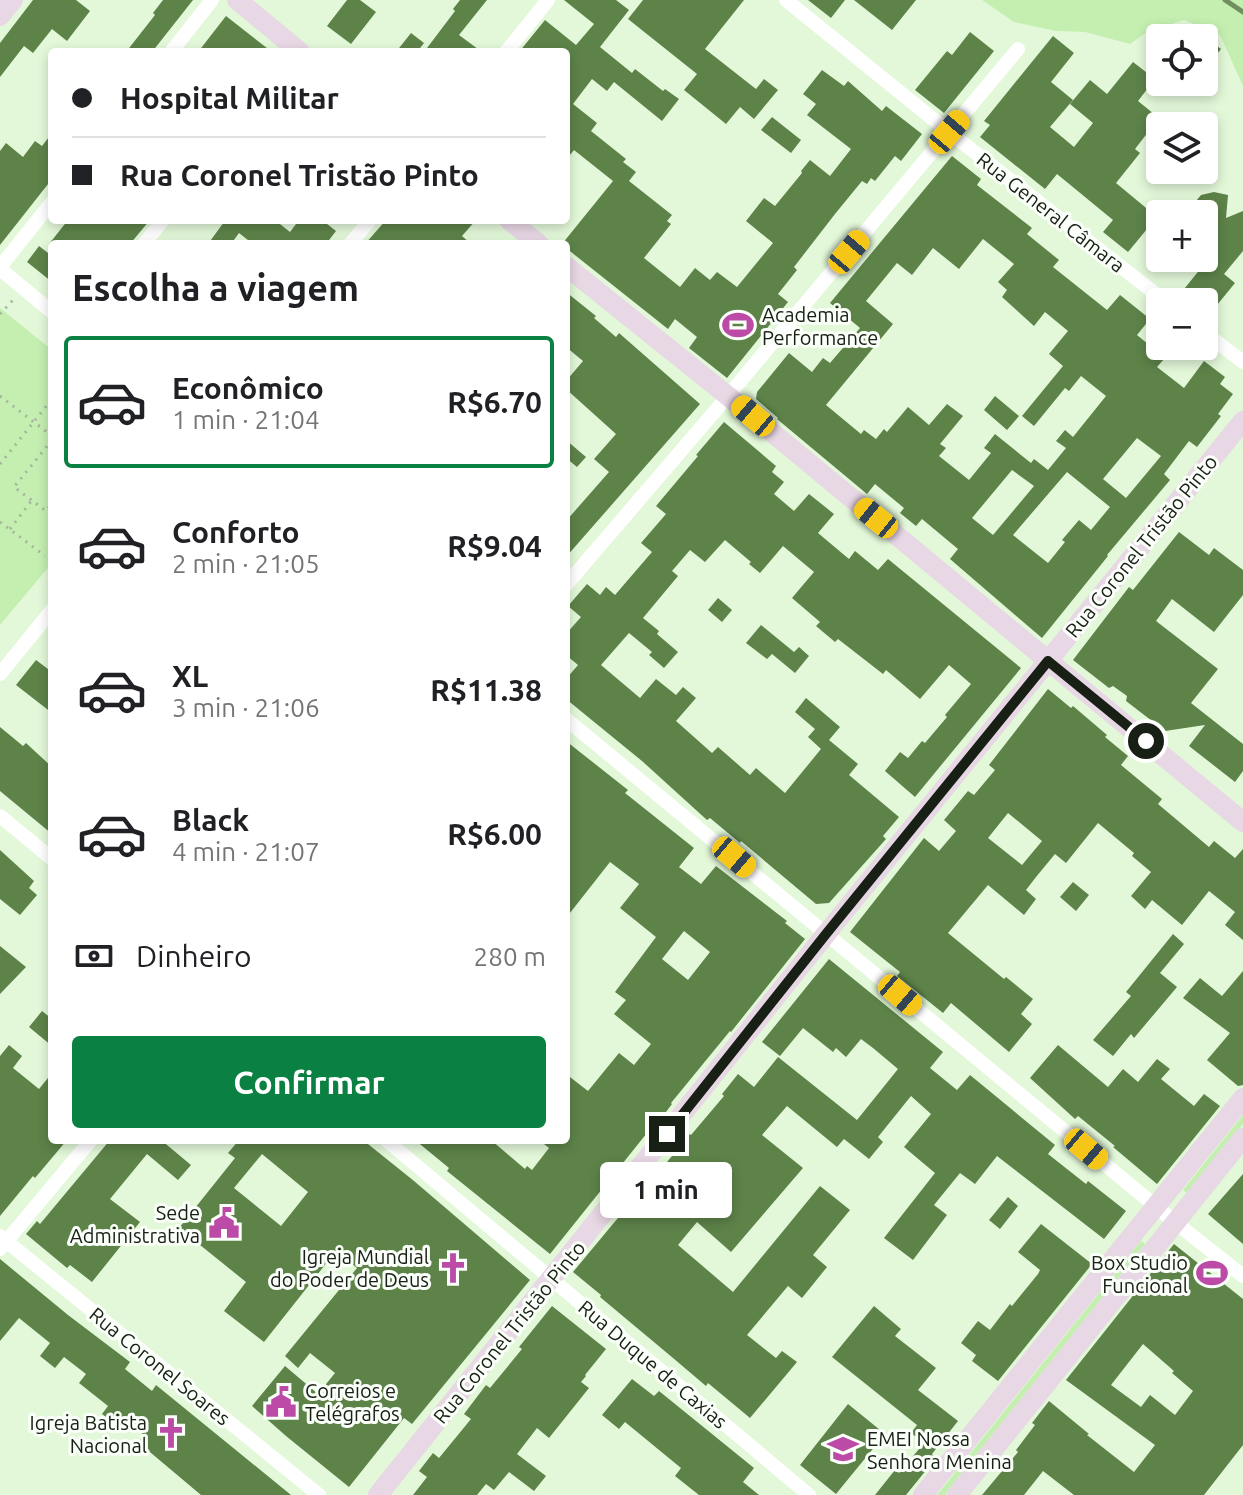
<!DOCTYPE html>
<html lang="pt">
<head>
<meta charset="utf-8">
<style>
	:root { --surface:#fff; --page:#f2f2f2; --text:#202124; --muted:#757577; --line:#e0e0e0; --accent:#0b8043 }
	body { margin:0; font-family:Ubuntu,sans-serif; background:var(--page); color:var(--text); height:100vh; display:flex; flex-direction:column; font-size:30px; white-space:nowrap }
	* { box-sizing:border-box; margin:0 }
	p { font-size:26px; color:var(--muted) }
	.icon { flex:none; width:44px; height:44px; fill:none; stroke:currentColor; stroke-width:2; stroke-linecap:round; stroke-linejoin:round }
	.map { position:relative; flex:1; overflow:hidden }
	.details { position:absolute; left:48px; top:240px; width:522px; height:904px; display:flex; flex-direction:column; background:var(--surface); border-radius:8px; box-shadow:0 4px 12px #0003 }
	.details>* { flex:none }
	.guide { position:absolute; left:48px; top:48px; width:522px; height:176px; border-radius:8px; box-shadow:0 4px 12px #0003; display:grid; align-content:center; height:176px; padding:0 24px; background:var(--surface) }
	.fabs { position:absolute; left:1146px; top:24px; display:grid; gap:16px }
	.fabs a { display:grid; place-items:center; width:72px; height:72px; border-radius:8px; background:var(--surface); box-shadow:0 4px 12px #0003; font-size:40px }
	.end { position:absolute; width:36px; height:36px; margin:-18px; border:10px solid #181f14; background:#fff; box-shadow:0 0 0 4px #fff }
	.from { border-radius:50% }
	.bubble { position:absolute; height:56px; border-radius:8px; background:var(--surface); box-shadow:0 4px 12px #0003; font-size:26px; font-weight:600; line-height:56px; text-align:center }
	.car { position:absolute; width:24px; height:48px; margin:-24px -12px; border-radius:10px; box-shadow:0 0 6px 2px #0007; background:linear-gradient(#f5c518 24%,#345 0 40%,#f5c518 0 76%,#345 0 86%,#f5c518 0) }
	.guide b { display:flex; align-items:center; gap:28px; height:76px; font-size:30px }
	.guide b+b { border-top:2px solid var(--line) }
	.guide i { width:20px; height:20px; background:var(--text) }
	ul { padding:0; list-style:none }
	li { display:flex; align-items:center; gap:24px; height:132px; margin:0 16px 12px; padding:0 8px; border:4px solid transparent; border-radius:8px }
	li div { flex:1 }
	li b { display:block; font-size:30px }
	li em { font-style:normal; font-weight:600 }
	li.active { border-color:var(--accent) }
	li>.icon { width:72px; height:72px; stroke-width:1.5 }
	h2 { padding:0 24px; font-size:36px; line-height:96px }
	.pay { display:flex; align-items:center; gap:20px; height:88px; padding:0 24px; font-size:30px }
	.pay p { margin-inline-start:auto }
	.action { display:flex; gap:16px; margin-top:auto; padding:16px 24px }
	.action a { flex:1; height:92px; border-radius:8px; background:var(--accent); color:#fff; font-size:32px; font-weight:600; line-height:92px; text-align:center }
	.map>svg:first-child { display:block }
	.green { fill:#c5efb1 }
	.lines { fill:none; stroke-linecap:round; stroke-linejoin:round }
	.stream { stroke:#708e60; stroke-width:5 }
	.building { fill:#5d8349; fill-rule:evenodd }
	.path { stroke:#a4b59c; stroke-width:3; stroke-dasharray:2 6; stroke-linecap:butt }
	.street { stroke:#fff; stroke-width:14 }
	.secondary { stroke:#e8d7e5; stroke-width:20 }
	.route { stroke:#181f14; stroke-width:10 }
	.labels { text-anchor:middle; dominant-baseline:central; stroke-width:6; stroke-linejoin:round; paint-order:stroke }
	.street-label { font-size:20px; fill:#181f14; stroke:#fbfff9 }
	.poi-label { font-size:20px; fill:#181f14; stroke:#fbfff9; text-anchor:end }
</style>
</head>
<body>
<div class="map">
<svg width="1243" height="1495" viewBox="0 0 1243 1495">
	<rect width="100%" height="100%" fill="#e3f8d9"/>
	<path class="green" d="M 982,0 L 1243,0 L 1243,86 L 1220,35 L 1184,20 L 1147,32 L 1130,44 L 1085,32 L 1056,31 L 1014,22 Z
		M 0,308 L 52,350 L 52,563 L 0,625 Z
		M 1243,1115 L 1243,1124 L 1187,1193 L 1183,1190 Z
		M 1141,1241 L 1145,1244 L 945,1495 L 937,1495 Z"/>
	<g class="lines">
		<path class="stream" d="M 1225,0 L 1243,12"/>
	</g>
	<path class="building" d="M 33,0 L 76,0 L 90,11 L 67,41 L 52,29 L 33,53 L 24,46 L 0,77 L 0,43 Z
		M 163,0 L 193,0 L 152,52 L 126,52 L 155,15 L 153,13 Z
		M 347,0 L 360,0 L 376,12 L 351,44 L 327,26 Z
		M 460,0 L 487,0 L 459,35 L 482,52 L 424,52 L 455,11 L 453,9 Z
		M 564,0 L 616,0 L 629,10 L 600,47 L 632,73 L 635,69 L 663,91 L 665,89 L 679,99 L 662,121 L 614,82 L 607,91 L 592,79 L 573,104 L 597,123 L 591,131 L 626,159 L 623,162 L 636,172 L 629,181 L 672,215 L 667,221 L 671,224 L 644,258 L 680,287 L 695,268 L 710,280 L 717,272 L 737,287 L 773,243 L 746,221 L 764,198 L 775,206 L 802,173 L 801,171 L 810,160 L 830,176 L 851,149 L 807,115 L 816,104 L 803,94 L 822,70 L 844,86 L 848,81 L 882,111 L 886,106 L 922,134 L 901,161 L 895,156 L 875,181 L 871,178 L 867,184 L 862,181 L 835,214 L 794,267 L 797,270 L 778,294 L 788,302 L 727,378 L 689,348 L 697,337 L 675,319 L 668,329 L 566,248 L 566,244 L 562,244 L 613,181 L 574,150 L 566,160 L 566,52 L 519,52 L 545,20 L 576,45 L 594,24 Z
		M 643,0 L 744,0 L 705,49 L 756,89 L 764,79 L 778,90 L 754,119 L 740,107 L 726,124 L 684,90 L 697,74 L 628,19 Z
		M 808,0 L 845,0 L 831,18 Z
		M 854,0 L 916,0 L 892,30 Z
		M 226,16 L 272,52 L 198,52 Z
		M 970,32 L 994,51 L 944,113 L 915,90 L 947,51 L 952,55 Z
		M 411,33 L 424,43 L 417,52 L 396,52 Z
		M 1053,36 L 1074,53 L 1051,82 L 1073,100 L 1050,127 L 1074,147 L 1093,123 L 1070,104 L 1090,80 L 1107,94 L 1133,62 L 1155,79 L 1138,101 L 1159,118 L 1135,149 L 1140,153 L 1116,183 L 1157,217 L 1128,252 L 1103,232 L 1113,220 L 1057,174 L 1045,189 L 980,137 L 990,125 L 984,121 Z
		M 1204,36 L 1221,49 L 1204,70 Z
		M 772,117 L 801,140 L 791,153 L 761,130 Z
		M 52,133 L 52,179 L 0,245 L 0,151 L 6,143 L 23,157 L 35,141 L 42,146 Z
		M 952,156 L 981,179 L 977,185 L 1032,228 L 1027,234 L 1059,260 L 1053,267 L 1107,310 L 1120,295 L 1150,319 L 1137,335 L 1165,358 L 1157,367 L 1184,388 L 1204,361 L 1225,377 L 1220,384 L 1233,394 L 1218,414 L 1221,416 L 1197,447 L 1189,441 L 1164,474 L 1170,480 L 1107,555 L 1108,556 L 1042,638 L 950,559 L 958,549 L 922,519 L 916,526 L 900,513 L 904,508 L 875,484 L 867,494 L 777,419 L 778,418 L 756,399 L 757,392 L 789,353 L 812,372 L 823,358 L 830,363 L 860,328 L 830,303 ZM 983,239 L 1014,264 L 998,282 L 1007,290 L 1002,297 L 1034,326 L 1045,312 L 1068,331 L 1049,354 L 1063,366 L 1022,416 L 1034,426 L 1065,388 L 1069,391 L 1081,376 L 1106,396 L 1073,437 L 1065,430 L 1056,441 L 1066,448 L 1048,470 L 1034,459 L 1031,463 L 995,434 L 984,448 L 991,453 L 969,480 L 939,456 L 946,448 L 940,444 L 963,416 L 947,404 L 929,425 L 908,407 L 887,432 L 884,429 L 876,439 L 864,430 L 861,434 L 826,405 L 893,324 L 866,301 L 897,263 L 912,275 L 933,248 L 959,269 ZM 1137,438 L 1161,456 L 1126,498 L 1103,479 ZM 1012,470 L 1034,486 L 993,535 L 972,518 ZM 1067,472 L 1110,507 L 1091,530 L 1079,520 L 1062,540 L 1065,542 L 1048,563 L 1013,535 Z
		M 1214,192 L 1228,195 L 1226,218 L 1243,211 L 1243,251 L 1224,274 L 1235,283 L 1204,321 L 1204,302 L 1176,302 L 1176,299 L 1214,252 L 1204,249 L 1204,214 L 1185,214 L 1201,195 Z
		M 68,220 L 150,220 L 130,244 L 49,244 Z
		M 222,220 L 275,220 L 290,232 L 299,220 L 322,220 L 336,231 L 326,244 L 253,244 L 239,233 L 231,244 L 208,244 L 224,222 Z
		M 386,220 L 476,220 L 462,236 L 471,244 L 365,244 Z
		M 39,246 L 52,256 L 52,282 L 27,262 Z
		M 566,292 L 596,316 L 594,318 L 616,337 L 619,333 L 700,404 L 566,557 L 566,521 L 609,472 L 594,459 L 616,434 L 566,389 L 566,381 L 583,361 L 566,347 Z
		M 995,396 L 1019,416 L 1007,430 L 984,410 Z
		M 724,422 L 776,466 L 772,472 L 784,482 L 774,494 L 794,511 L 809,494 L 834,514 L 818,533 L 849,559 L 855,551 L 878,570 L 888,559 L 1021,668 L 915,797 L 885,771 L 900,752 L 908,758 L 922,741 L 925,743 L 947,717 L 945,715 L 971,684 L 949,665 L 920,699 L 886,670 L 883,674 L 838,639 L 835,642 L 816,626 L 820,622 L 792,598 L 814,572 L 783,546 L 760,573 L 749,564 L 751,562 L 725,540 L 705,562 L 690,550 L 672,571 L 678,576 L 643,618 L 659,631 L 657,634 L 678,652 L 664,668 L 649,655 L 652,652 L 629,633 L 601,665 L 640,698 L 656,679 L 676,695 L 683,687 L 696,698 L 676,721 L 712,753 L 718,747 L 750,775 L 756,768 L 785,793 L 821,749 L 808,737 L 815,729 L 795,712 L 806,698 L 840,727 L 829,740 L 858,764 L 849,775 L 899,817 L 883,836 L 886,839 L 829,903 L 816,904 L 741,841 L 740,843 L 710,818 L 707,820 L 642,761 L 566,699 L 566,679 L 578,665 L 566,655 L 566,634 L 581,617 L 568,606 L 587,584 L 600,595 L 606,587 L 615,595 L 652,552 L 641,543 L 666,514 L 656,506 L 698,456 L 696,455 Z
		M 566,440 L 586,457 L 577,467 L 566,458 Z
		M 1179,532 L 1209,555 L 1214,548 L 1243,570 L 1243,595 L 1214,632 L 1172,599 L 1156,621 L 1218,669 L 1191,703 L 1243,744 L 1243,771 L 1235,782 L 1189,746 L 1205,725 L 1165,731 L 1126,701 L 1127,696 L 1113,686 L 1109,688 L 1073,660 L 1129,587 L 1133,590 Z
		M 718,598 L 732,610 L 722,622 L 708,610 Z
		M 761,625 L 794,652 L 799,647 L 809,656 L 795,673 L 772,654 L 767,659 L 746,643 Z
		M 36,660 L 52,672 L 52,713 L 16,685 Z
		M 1048,689 L 1071,708 L 1073,706 L 1107,735 L 1105,737 L 1128,756 L 1121,765 L 1162,799 L 1158,804 L 1209,847 L 1214,841 L 1235,858 L 1243,849 L 1243,940 L 1225,925 L 1235,912 L 1209,891 L 1182,925 L 1152,900 L 1145,909 L 1131,896 L 1151,872 L 1132,856 L 1134,853 L 1098,823 L 1066,863 L 1055,854 L 1036,877 L 1026,890 L 1036,899 L 1024,915 L 988,885 L 948,933 L 1004,979 L 1006,977 L 1033,999 L 1021,1014 L 1032,1024 L 1009,1052 L 951,1003 L 943,1013 L 897,976 L 900,972 L 850,932 L 924,838 L 939,851 L 956,831 L 944,820 L 968,791 L 974,795 L 995,770 L 989,765 ZM 1008,813 L 1042,841 L 1022,865 L 988,838 Z
		M 0,727 L 23,746 L 26,743 L 52,767 L 52,834 L 0,791 Z
		M 566,741 L 628,790 L 625,793 L 694,848 L 679,867 L 701,884 L 716,866 L 787,921 L 785,923 L 805,939 L 731,1032 L 730,1031 L 671,1103 L 672,1104 L 660,1120 L 659,1118 L 550,1254 L 447,1171 L 449,1168 L 415,1140 L 491,1140 L 525,1169 L 527,1166 L 532,1170 L 549,1148 L 539,1140 L 566,1140 L 566,1074 L 588,1091 L 619,1053 L 634,1065 L 651,1044 L 614,1014 L 626,1000 L 615,992 L 656,937 L 620,908 L 639,884 L 610,862 L 566,918 ZM 684,931 L 710,952 L 688,980 L 662,959 Z
		M 0,850 L 34,881 L 29,888 L 37,895 L 20,915 L 0,899 Z
		M 1073,882 L 1089,895 L 1076,911 L 1060,897 Z
		M 1173,934 L 1184,944 L 1160,973 L 1177,987 L 1134,1038 L 1131,1034 L 1113,1056 L 1093,1040 L 1131,996 L 1126,992 Z
		M 0,946 L 26,967 L 0,994 Z
		M 829,959 L 943,1052 L 930,1068 L 957,1090 L 970,1075 L 1055,1145 L 1048,1154 L 1086,1184 L 1088,1181 L 1126,1211 L 1104,1239 L 997,1156 L 975,1184 L 960,1173 L 934,1205 L 947,1215 L 913,1260 L 884,1238 L 935,1173 L 904,1147 L 931,1114 L 911,1096 L 878,1137 L 883,1142 L 869,1159 L 844,1139 L 837,1147 L 787,1106 L 762,1135 L 803,1168 L 731,1252 L 697,1222 L 678,1245 L 733,1292 L 820,1186 L 850,1210 L 813,1255 L 827,1267 L 802,1298 L 788,1286 L 747,1335 L 776,1358 L 782,1351 L 797,1362 L 750,1418 L 708,1383 L 706,1386 L 673,1358 L 600,1297 L 601,1295 L 573,1272 L 647,1183 L 649,1184 L 690,1134 L 691,1135 L 724,1096 L 722,1094 L 738,1074 L 754,1087 L 778,1057 L 857,1120 L 898,1069 L 873,1048 L 861,1039 L 846,1057 L 836,1048 L 833,1052 L 803,1028 L 780,1056 L 762,1042 Z
		M 1243,971 L 1243,1085 L 1238,1086 L 1207,1060 L 1230,1033 L 1183,998 L 1200,978 L 1222,996 Z
		M 42,1011 L 52,1019 L 52,1046 L 29,1027 Z
		M 9,1045 L 22,1056 L 13,1068 L 39,1089 L 52,1073 L 52,1140 L 67,1140 L 35,1178 L 33,1176 L 0,1216 L 0,1056 Z
		M 1058,1045 L 1108,1087 L 1123,1069 L 1138,1082 L 1157,1059 L 1170,1069 L 1161,1079 L 1194,1106 L 1204,1094 L 1220,1106 L 1157,1184 L 1113,1147 L 1115,1146 L 1078,1116 L 1075,1119 L 1030,1078 Z
		M 110,1140 L 161,1140 L 191,1165 L 178,1180 L 147,1154 L 110,1199 L 140,1222 L 92,1282 L 70,1265 L 67,1268 L 26,1234 L 37,1221 L 40,1224 Z
		M 239,1140 L 363,1140 L 414,1181 L 530,1280 L 412,1424 L 404,1418 L 349,1487 L 286,1436 L 252,1406 L 285,1366 L 318,1394 L 335,1373 L 310,1353 L 298,1368 L 285,1356 L 357,1268 L 336,1251 L 264,1342 L 224,1311 L 246,1282 L 179,1228 L 235,1158 L 228,1153 ZM 262,1154 L 308,1192 L 281,1226 L 234,1188 Z
		M 1243,1174 L 1243,1244 L 1208,1214 Z
		M 1008,1197 L 1018,1206 L 1000,1229 L 989,1220 Z
		M 1041,1224 L 1092,1264 L 998,1381 L 972,1361 L 976,1355 L 961,1343 L 978,1321 L 990,1330 L 1010,1304 L 1012,1306 L 1038,1274 L 1040,1270 L 1018,1252 Z
		M 1174,1244 L 1243,1299 L 1243,1445 L 1204,1495 L 1074,1495 L 1043,1471 L 1024,1495 L 982,1495 L 1018,1452 L 1016,1450 L 1035,1425 L 1032,1423 L 1049,1401 L 1089,1434 L 1087,1435 L 1134,1472 L 1155,1445 L 1066,1380 ZM 1143,1344 L 1174,1371 L 1172,1373 L 1193,1391 L 1175,1415 L 1150,1395 L 1141,1407 L 1111,1385 Z
		M 0,1259 L 68,1315 L 130,1362 L 125,1369 L 152,1391 L 156,1385 L 291,1495 L 201,1495 L 138,1442 L 144,1435 L 120,1416 L 114,1423 L 102,1414 L 108,1406 L 79,1383 L 86,1374 L 64,1357 L 55,1368 L 40,1356 L 50,1343 L 19,1318 L 0,1341 Z
		M 552,1306 L 606,1349 L 585,1375 L 586,1376 L 581,1382 L 589,1388 L 549,1438 L 537,1428 L 517,1454 L 546,1476 L 534,1491 L 509,1472 L 494,1490 L 486,1484 L 477,1495 L 413,1495 L 427,1477 L 419,1471 L 433,1453 L 439,1458 L 471,1419 L 464,1414 L 486,1385 L 490,1388 L 522,1349 L 519,1347 Z
		M 874,1306 L 901,1329 L 895,1336 L 936,1368 L 918,1390 L 958,1421 L 932,1454 L 936,1458 L 906,1495 L 875,1495 L 895,1470 L 899,1473 L 924,1443 L 911,1433 L 917,1425 L 832,1357 Z
		M 632,1379 L 654,1396 L 659,1391 L 754,1468 L 743,1482 L 759,1495 L 699,1495 L 675,1476 L 681,1468 L 625,1422 L 619,1429 L 602,1415 Z
		M 848,1404 L 885,1434 L 836,1494 L 800,1465 Z"/>
	<g class="lines">
		<path class="path" d="M 0,314 L 14,299
			M 0,396 L 52,436
			M 52,440 L 14,487 L 46,511 L 52,503
			M 0,464 L 52,399
			M 0,522 L 45,556
			M 10,529 L 32,500"/>
		<path class="street" d="M 786,0 L 949,132 L 1166,302
			M 171,52 L 212,0
			M 506,52 L 548,0
			M 144,244 L 163,220
			M 350,244 L 370,220
			M 0,267 L 52,202
			M 0,269 L 52,312
			M 1204,332 L 1243,362
			M 566,585 L 728,396 L 1018,49
			M 0,674 L 52,610
			M 566,719 L 1176,1223 L 1243,1276
			M 0,816 L 52,859
			M 386,1140 L 809,1495
			M 0,1236 L 319,1495
			M 0,1249 L 91,1140"/>
		<path class="secondary" d="M 237,0 L 300,52
			M 0,16 L 13,0
			M 509,220 L 539,244
			M 566,266 L 728,396 L 1243,822
			M 378,1495 L 826,934 L 1243,421
			M 923,1495 L 1243,1098
			M 957,1495 L 1243,1138"/>
	</g>
	<g class="lines">
		<path class="route" d="M 667,1134 L 826,934 L 1048,661 L 1146,741"/>
	</g>
	<defs>
		<symbol id="stadium-bare" viewBox="-9 -9 18 18"><path d="M0-5a6.5 5 0 1 0 0 10a6.5 5 0 1 0 0-10ZM-3.5-1.8h7v3.6h-7Z" fill="#bc4ba8" stroke="#fbfff9" stroke-width="2.5" paint-order="stroke"/></symbol>
		<symbol id="civic-bare" viewBox="-9 -9 18 18"><path d="M-.6-6.5H3V-4.5H.6V-3L4-1V1h2V6H-6V1h2V-1L-.6-3ZM-1.2 2.5V6h2.4V2.5Z" fill="#bc4ba8" stroke="#fbfff9" stroke-width="2.5" paint-order="stroke"/></symbol>
		<symbol id="church-bare" viewBox="-9 -9 18 18"><path d="M-1.2-6h2.4v3.5h3.3v2.4h-3.3V6h-2.4V-.1h-3.3v-2.4h3.3Z" fill="#bc4ba8" stroke="#fbfff9" stroke-width="2.5" paint-order="stroke"/></symbol>
		<symbol id="school-bare" viewBox="-9 -9 18 18"><path d="M0-5L7-2L0 1L-7-2ZM-4 1L0 2.5L4 1V4Q0 6-4 4Z" fill="#bc4ba8" stroke="#fbfff9" stroke-width="2.5" paint-order="stroke"/></symbol>
	</defs>
	<g fill-rule="evenodd">
		<use href="#stadium-bare" x="716" y="303" width="44" height="44"/>
		<use href="#civic-bare" x="202" y="1201" width="44" height="44"/>
		<use href="#church-bare" x="431" y="1246" width="44" height="44"/>
		<use href="#stadium-bare" x="1190" y="1251" width="44" height="44"/>
		<use href="#civic-bare" x="259" y="1380" width="44" height="44"/>
		<use href="#church-bare" x="149" y="1411" width="44" height="44"/>
		<use href="#school-bare" x="821" y="1427" width="44" height="44"/>
	</g>
	<g class="labels">
		<g class="street-label">
			<text transform="translate(1051 212) rotate(38)">Rua General Câmara</text>
			<text transform="translate(1141 546) rotate(-51)">Rua Coronel Tristão Pinto</text>
			<text transform="translate(509 1332) rotate(-51)">Rua Coronel Tristão Pinto</text>
			<text transform="translate(653 1364) rotate(40)">Rua Duque de Caxias</text>
			<text transform="translate(160 1366) rotate(39)">Rua Coronel Soares</text>
		</g>
		<g class="poi-label">
			<text x="762" y="314" text-anchor="start">Academia<tspan x="762" dy="23">Performance</tspan></text>
			<text x="200" y="1212">Sede<tspan x="200" dy="23">Administrativa</tspan></text>
			<text x="429" y="1256">Igreja Mundial<tspan x="429" dy="23">do Poder de Deus</tspan></text>
			<text x="1188" y="1262">Box Studio<tspan x="1188" dy="23">Funcional</tspan></text>
			<text x="305" y="1390" text-anchor="start">Correios e<tspan x="305" dy="23">Telégrafos</tspan></text>
			<text x="147" y="1422">Igreja Batista<tspan x="147" dy="23">Nacional</tspan></text>
			<text x="867" y="1438" text-anchor="start">EMEI Nossa<tspan x="867" dy="23">Senhora Menina</tspan></text>
		</g>
	</g>
</svg>
<div class="fabs">
<a><svg class="icon" aria-label="locate" viewBox="0 0 24 24"><circle cx="12" cy="12" r="6"/><path d="M12 2v4M12 18v4M2 12h4M18 12h4"/></svg></a>
<a><svg class="icon" aria-label="layers" viewBox="0 0 24 24"><path d="M12 4l9 5-9 5-9-5zM3 14l9 5 9-5"/></svg></a>
<a>+</a>
<a>−</a>
</div>
<i class="end from" style="left:1146px;top:741px"></i>
<i class="end" style="left:667px;top:1134px"></i>
<div class="bubble" style="left:600px;top:1162px;width:132px">1 min</div>
<i class="car" style="left:949px;top:132px;rotate:40deg"></i>
<i class="car" style="left:849px;top:252px;rotate:40deg"></i>
<i class="car" style="left:753px;top:416px;rotate:310deg"></i>
<i class="car" style="left:876px;top:518px;rotate:309deg"></i>
<i class="car" style="left:734px;top:857px;rotate:130deg"></i>
<i class="car" style="left:900px;top:995px;rotate:130deg"></i>
<i class="car" style="left:1086px;top:1149px;rotate:130deg"></i>
<div class="guide">
<b><i class="from"></i>Hospital Militar</b>
<b><i></i>Rua Coronel Tristão Pinto</b>
</div>
<section class="details">
<h2>Escolha a viagem</h2>
<ul>
<li class="active"><svg class="icon" aria-label="car" viewBox="0 0 24 24"><path d="M5 17H2v-5l4-1 3-4h7l3 4 3 1v5h-3M9 17h6M6 11h13"/><circle cx="7" cy="17" r="2"/><circle cx="17" cy="17" r="2"/></svg><div><b>Econômico</b><p>1 min · 21:04</p></div><em>R$6.70</em></li>
<li><svg class="icon" aria-label="car" viewBox="0 0 24 24"><path d="M5 17H2v-5l4-1 3-4h7l3 4 3 1v5h-3M9 17h6M6 11h13"/><circle cx="7" cy="17" r="2"/><circle cx="17" cy="17" r="2"/></svg><div><b>Conforto</b><p>2 min · 21:05</p></div><em>R$9.04</em></li>
<li><svg class="icon" aria-label="car" viewBox="0 0 24 24"><path d="M5 17H2v-5l4-1 3-4h7l3 4 3 1v5h-3M9 17h6M6 11h13"/><circle cx="7" cy="17" r="2"/><circle cx="17" cy="17" r="2"/></svg><div><b>XL</b><p>3 min · 21:06</p></div><em>R$11.38</em></li>
<li><svg class="icon" aria-label="car" viewBox="0 0 24 24"><path d="M5 17H2v-5l4-1 3-4h7l3 4 3 1v5h-3M9 17h6M6 11h13"/><circle cx="7" cy="17" r="2"/><circle cx="17" cy="17" r="2"/></svg><div><b>Black</b><p>4 min · 21:07</p></div><em>R$6.00</em></li>
</ul>
<div class="pay"><svg class="icon" aria-label="cash" viewBox="0 0 24 24"><path d="M3 7h18v10H3z"/><circle cx="12" cy="12" r="2"/></svg>Dinheiro<p>280 m</p></div>
<div class="action"><a>Confirmar</a></div>
</section>
</div>
</body>
</html>
